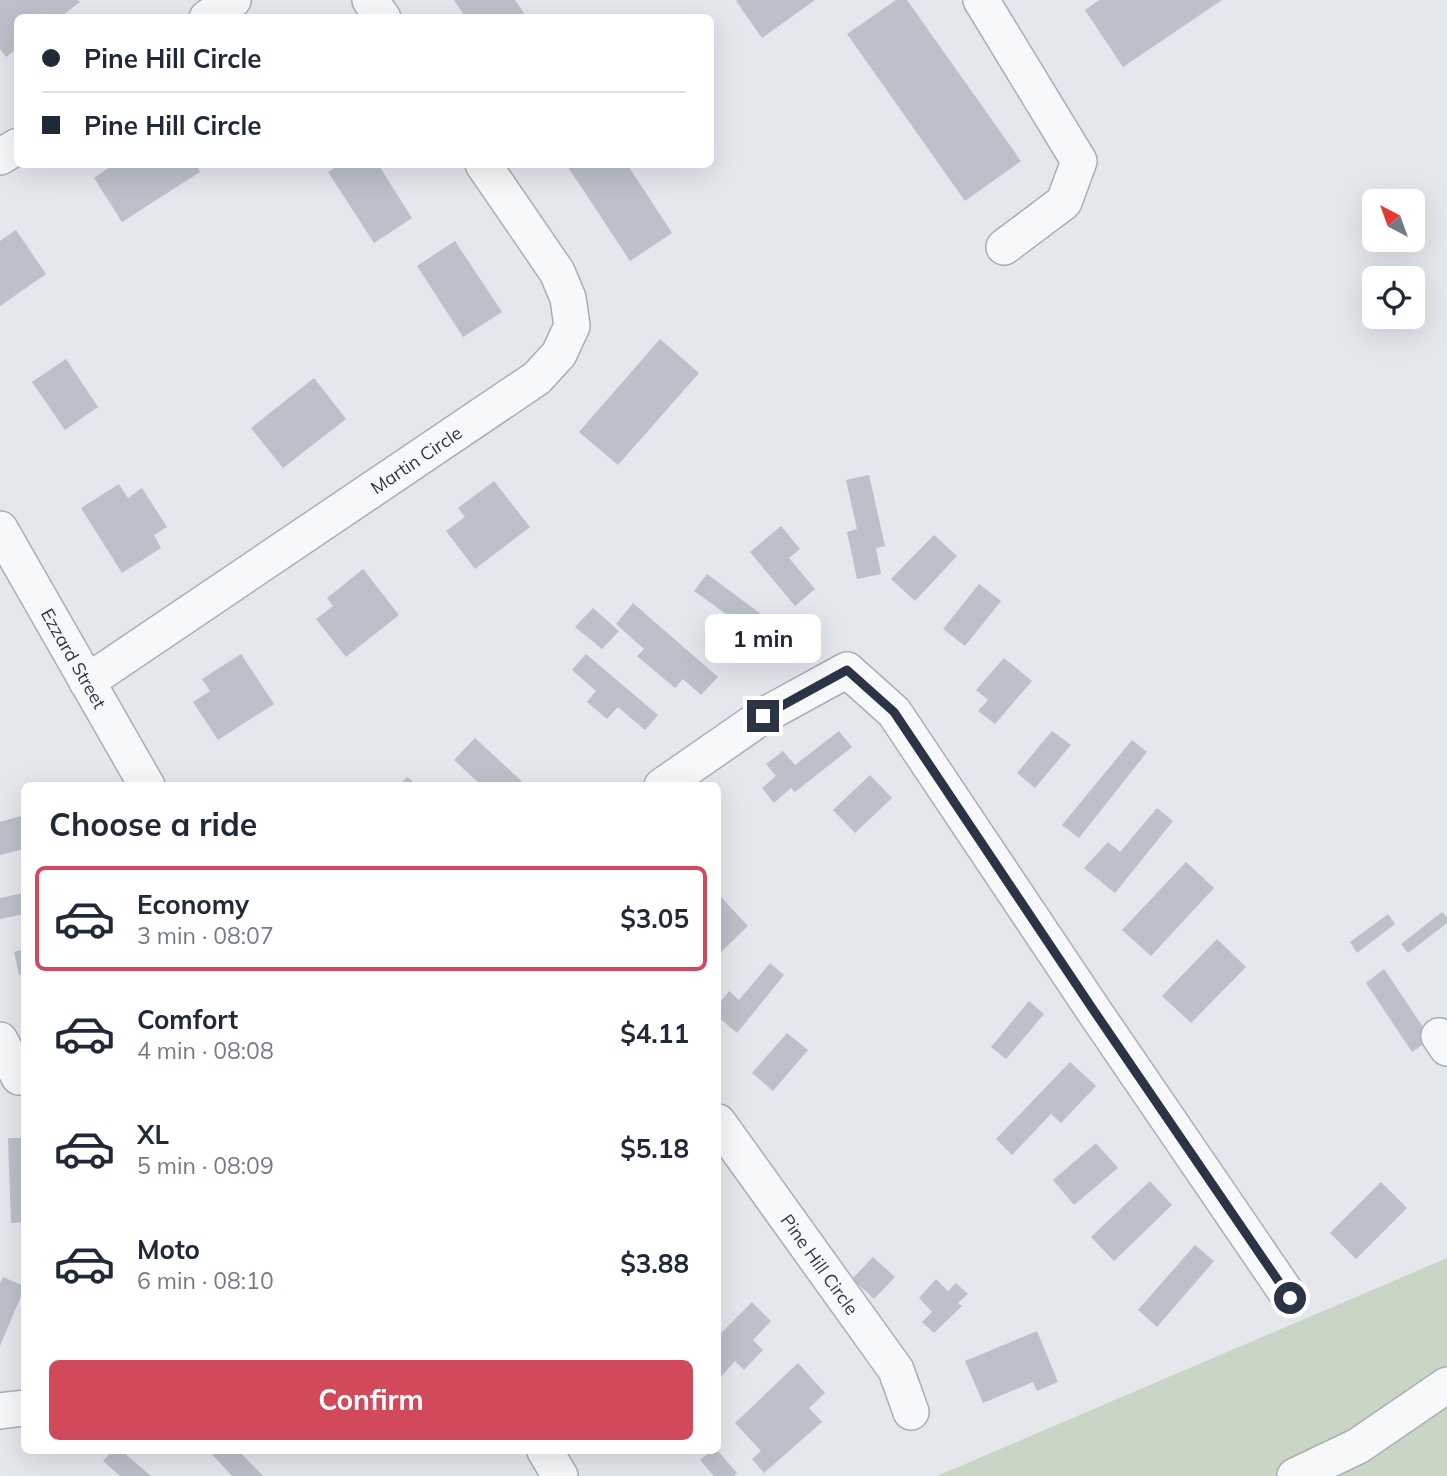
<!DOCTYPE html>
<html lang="en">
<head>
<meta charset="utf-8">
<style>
	:root { --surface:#fff; --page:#f2f2f3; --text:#1f2937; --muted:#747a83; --line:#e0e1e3; --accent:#d1495b }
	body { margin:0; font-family:Mulish,sans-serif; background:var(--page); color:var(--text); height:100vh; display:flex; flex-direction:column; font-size:26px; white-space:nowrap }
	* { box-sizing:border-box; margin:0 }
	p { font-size:23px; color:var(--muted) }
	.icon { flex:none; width:38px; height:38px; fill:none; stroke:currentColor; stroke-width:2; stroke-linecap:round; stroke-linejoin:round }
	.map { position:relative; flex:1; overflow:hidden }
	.sheet { position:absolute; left:21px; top:782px; width:700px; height:672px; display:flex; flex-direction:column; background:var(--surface); border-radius:10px; box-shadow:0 7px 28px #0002 }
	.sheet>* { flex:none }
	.hud { position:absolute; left:14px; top:14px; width:700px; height:154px; border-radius:10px; box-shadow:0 7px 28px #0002; display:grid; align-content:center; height:154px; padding:0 28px; background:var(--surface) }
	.needle { width:46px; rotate:319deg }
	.tools { position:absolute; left:1362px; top:189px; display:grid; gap:14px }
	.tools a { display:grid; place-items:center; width:63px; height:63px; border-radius:10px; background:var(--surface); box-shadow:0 7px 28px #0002; font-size:35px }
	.end { position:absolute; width:32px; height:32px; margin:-16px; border:9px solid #2b3445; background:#fff; box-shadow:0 0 0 4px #fff }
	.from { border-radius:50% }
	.bubble { position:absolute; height:49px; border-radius:10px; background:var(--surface); box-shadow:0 7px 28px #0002; font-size:23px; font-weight:700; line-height:49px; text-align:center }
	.hud b { display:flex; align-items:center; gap:24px; height:66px; font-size:26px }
	.hud b+b { border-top:2px solid var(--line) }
	.hud i { width:18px; height:18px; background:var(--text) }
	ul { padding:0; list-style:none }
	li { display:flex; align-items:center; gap:21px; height:105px; margin:0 14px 10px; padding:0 14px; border:4px solid transparent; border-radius:10px }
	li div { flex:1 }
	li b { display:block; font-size:26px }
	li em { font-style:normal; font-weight:700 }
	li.active { border-color:var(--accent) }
	li>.icon { width:63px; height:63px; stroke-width:1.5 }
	h2 { padding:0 28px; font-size:32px; line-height:84px }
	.cta { display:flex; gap:14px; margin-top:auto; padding:14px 28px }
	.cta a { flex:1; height:80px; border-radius:10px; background:var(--accent); color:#fff; font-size:28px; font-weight:700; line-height:80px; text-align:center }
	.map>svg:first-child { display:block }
	.green { fill:#c9d6c5 }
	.building { fill:#bbc0ca }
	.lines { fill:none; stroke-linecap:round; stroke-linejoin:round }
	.minor-casing { stroke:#a9aeb7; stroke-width:38 }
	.minor { stroke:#f7f8fa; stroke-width:35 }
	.route { stroke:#2b3445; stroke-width:9 }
	.labels { text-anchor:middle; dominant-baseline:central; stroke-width:5; stroke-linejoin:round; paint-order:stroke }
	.street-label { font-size:18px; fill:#2b3445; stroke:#f4f6f9 }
</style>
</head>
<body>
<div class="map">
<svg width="1447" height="1476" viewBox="0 0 1447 1476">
	<rect width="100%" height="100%" fill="#e4e7ec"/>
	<path class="green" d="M 1447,1258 L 1447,1476 L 937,1476 Z"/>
	<path class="building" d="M 0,0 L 78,0 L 80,2 L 59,18 L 18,18 L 18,48 L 6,57 L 0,49 Z
		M 454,0 L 515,0 L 527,18 L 466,18 Z
		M 738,0 L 815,0 L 762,38 L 736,1 Z
		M 896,0 L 907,0 L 1021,161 L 965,201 L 847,34 Z
		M 1099,0 L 1222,0 L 1123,67 L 1085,10 Z
		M 114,164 L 196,164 L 200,172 L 122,222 L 94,178 Z
		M 340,164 L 378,164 L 412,218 L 374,243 L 328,172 Z
		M 566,164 L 627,164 L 672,233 L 630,261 Z
		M 16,230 L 46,274 L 0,306 L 0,241 Z
		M 455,241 L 502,312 L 463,337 L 417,266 Z
		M 660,339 L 699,373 L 618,465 L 579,432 Z
		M 66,359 L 98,407 L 65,430 L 32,382 Z
		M 314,378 L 346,419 L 283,468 L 251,428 Z
		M 869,475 L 885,546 L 876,548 L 881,574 L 857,579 L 847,532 L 857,529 L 846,480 Z
		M 494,481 L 530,527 L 475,569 L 446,531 L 465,517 L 458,508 Z
		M 119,484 L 128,498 L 142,488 L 167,527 L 154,535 L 161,548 L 122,573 L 81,508 Z
		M 781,526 L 800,549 L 789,558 L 815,589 L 795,606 L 750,552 Z
		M 934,535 L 957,556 L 915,601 L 891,579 Z
		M 363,569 L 399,615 L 346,657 L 316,619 L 333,606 L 327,598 Z
		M 707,574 L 784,631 L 771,646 L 757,636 L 746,650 L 727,632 L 736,621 L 694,591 Z
		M 979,584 L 1001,601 L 965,646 L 943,629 Z
		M 633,603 L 718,677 L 701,695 L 683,679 L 675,688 L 637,656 L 644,649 L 616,624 Z
		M 593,608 L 619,631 L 602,649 L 575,627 Z
		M 241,654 L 274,704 L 218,740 L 193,702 L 210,691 L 202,679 Z
		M 586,654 L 658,715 L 645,730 L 618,707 L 607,719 L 587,702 L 596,691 L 572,670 Z
		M 1004,658 L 1032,681 L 995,724 L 978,711 L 988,700 L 976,690 Z
		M 839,731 L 852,747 L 795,792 L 791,788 L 774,803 L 762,788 L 776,776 L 766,764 L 783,751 L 795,765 Z
		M 1052,731 L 1071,745 L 1035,788 L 1017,773 Z
		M 475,738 L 527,786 L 482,786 L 454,760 Z
		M 1132,740 L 1147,752 L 1079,838 L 1062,825 Z
		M 870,775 L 892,798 L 855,833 L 833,810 Z
		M 407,777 L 418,786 L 399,786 Z
		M 1157,808 L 1173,821 L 1115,893 L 1084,868 L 1108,842 L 1120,852 Z
		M 24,815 L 24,849 L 0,855 L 0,822 Z
		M 1186,862 L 1214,888 L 1151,956 L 1122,930 Z
		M 24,893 L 24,914 L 0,919 L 0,898 Z
		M 718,894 L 748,926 L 718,955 Z
		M 1442,912 L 1447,917 L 1447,923 L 1408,953 L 1401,944 Z
		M 1388,914 L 1395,924 L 1357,953 L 1350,942 Z
		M 1217,939 L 1246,967 L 1191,1023 L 1162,996 Z
		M 24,949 L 24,973 L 19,975 L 14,952 Z
		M 770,963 L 784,975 L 737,1033 L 718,1017 L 718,1005 L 729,991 L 739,1000 Z
		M 1384,969 L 1431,1039 L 1412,1052 L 1366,983 Z
		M 1029,1001 L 1044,1014 L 1006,1059 L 991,1047 Z
		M 787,1033 L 808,1050 L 773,1091 L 752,1073 Z
		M 1070,1062 L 1096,1086 L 1061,1123 L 1051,1114 L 1012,1155 L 996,1139 Z
		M 8,1138 L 24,1138 L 24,1222 L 11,1223 Z
		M 1096,1143 L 1118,1168 L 1074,1205 L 1053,1180 Z
		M 1150,1181 L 1172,1205 L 1114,1261 L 1091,1237 Z
		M 1381,1182 L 1407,1208 L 1356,1259 L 1330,1233 Z
		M 1195,1245 L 1214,1261 L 1157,1327 L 1138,1310 Z
		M 873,1257 L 895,1277 L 874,1299 L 852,1279 Z
		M 3,1277 L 24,1286 L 24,1289 L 0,1346 L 0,1283 Z
		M 936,1279 L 948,1291 L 956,1283 L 968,1294 L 958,1303 L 962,1306 L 934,1333 L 922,1322 L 932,1312 L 919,1298 Z
		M 752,1302 L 771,1321 L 753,1340 L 763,1350 L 744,1370 L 735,1361 L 718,1380 L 718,1336 Z
		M 1037,1331 L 1058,1382 L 1037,1391 L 1033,1382 L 983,1403 L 965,1361 Z
		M 798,1363 L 825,1393 L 809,1408 L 822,1422 L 764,1473 L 752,1459 L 761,1451 L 735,1423 Z
		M 112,1451 L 122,1451 L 151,1476 L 120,1476 L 103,1461 Z
		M 209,1451 L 239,1451 L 263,1476 L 232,1476 Z
		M 711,1451 L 718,1451 L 737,1473 L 734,1476 L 714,1476 L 700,1460 Z"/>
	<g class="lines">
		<defs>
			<g id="minor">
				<path d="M 370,0 L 383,18"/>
				<path d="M 981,0 L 1079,161 L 1064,202 L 1004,247"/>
				<path d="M 207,18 L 233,0"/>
				<path d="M 0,157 L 18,146"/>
				<path id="s1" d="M 0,529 L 147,786"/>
				<path id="s2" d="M 87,682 L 537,378 L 559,354 L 572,326 L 568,298 L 557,272 L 483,164"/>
				<path d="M 662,786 L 763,716 L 847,670 L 894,712 L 1092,1008 L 1290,1298"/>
				<path d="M 1439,1036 L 1447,1048"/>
				<path d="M 0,1040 L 19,1077"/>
				<path id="s3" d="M 718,1122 L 896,1370 L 911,1412"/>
				<path d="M 0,1411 L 24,1408"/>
				<path d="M 545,1451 L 560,1476"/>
				<path d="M 1295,1476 L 1358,1446 L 1447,1385"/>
			</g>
		</defs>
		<use href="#minor" class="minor-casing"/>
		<use href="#minor" class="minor"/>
	</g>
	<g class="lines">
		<path class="route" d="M 763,716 L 847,670 L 894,712 L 1092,1008 L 1290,1298"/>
	</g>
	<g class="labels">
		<g class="street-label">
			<text stroke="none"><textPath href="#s2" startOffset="397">Martin Circle</textPath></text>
			<text stroke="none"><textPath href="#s1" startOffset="149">Ezzard Street</textPath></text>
			<text stroke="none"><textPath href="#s3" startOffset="175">Pine Hill Circle</textPath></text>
		</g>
	</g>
</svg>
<div class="tools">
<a><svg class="needle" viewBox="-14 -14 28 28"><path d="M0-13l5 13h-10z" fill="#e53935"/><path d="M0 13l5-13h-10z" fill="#747a83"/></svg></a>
<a><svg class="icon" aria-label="locate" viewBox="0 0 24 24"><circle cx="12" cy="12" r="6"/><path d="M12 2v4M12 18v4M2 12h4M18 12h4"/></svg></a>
</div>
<i class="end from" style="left:1290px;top:1298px"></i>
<i class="end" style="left:763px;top:716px"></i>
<div class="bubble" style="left:705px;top:614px;width:116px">1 min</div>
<div class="hud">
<b><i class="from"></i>Pine Hill Circle</b>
<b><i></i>Pine Hill Circle</b>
</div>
<section class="sheet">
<h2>Choose a ride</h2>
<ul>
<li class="active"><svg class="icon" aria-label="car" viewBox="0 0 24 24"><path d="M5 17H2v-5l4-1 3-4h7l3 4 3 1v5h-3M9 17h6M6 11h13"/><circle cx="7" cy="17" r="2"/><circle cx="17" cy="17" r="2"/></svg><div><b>Economy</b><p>3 min · 08:07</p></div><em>$3.05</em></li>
<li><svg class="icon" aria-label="car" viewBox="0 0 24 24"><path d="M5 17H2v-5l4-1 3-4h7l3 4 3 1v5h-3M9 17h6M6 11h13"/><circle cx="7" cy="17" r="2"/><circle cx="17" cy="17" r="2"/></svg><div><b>Comfort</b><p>4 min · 08:08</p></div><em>$4.11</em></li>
<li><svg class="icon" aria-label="car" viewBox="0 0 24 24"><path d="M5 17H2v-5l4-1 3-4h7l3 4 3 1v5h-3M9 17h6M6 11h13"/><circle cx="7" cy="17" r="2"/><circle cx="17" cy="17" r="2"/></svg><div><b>XL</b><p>5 min · 08:09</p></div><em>$5.18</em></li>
<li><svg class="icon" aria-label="car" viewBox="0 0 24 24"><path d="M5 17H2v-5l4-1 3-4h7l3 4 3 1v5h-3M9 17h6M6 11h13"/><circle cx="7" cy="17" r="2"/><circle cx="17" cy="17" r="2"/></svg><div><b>Moto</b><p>6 min · 08:10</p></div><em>$3.88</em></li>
</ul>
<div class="cta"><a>Confirm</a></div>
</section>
</div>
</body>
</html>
